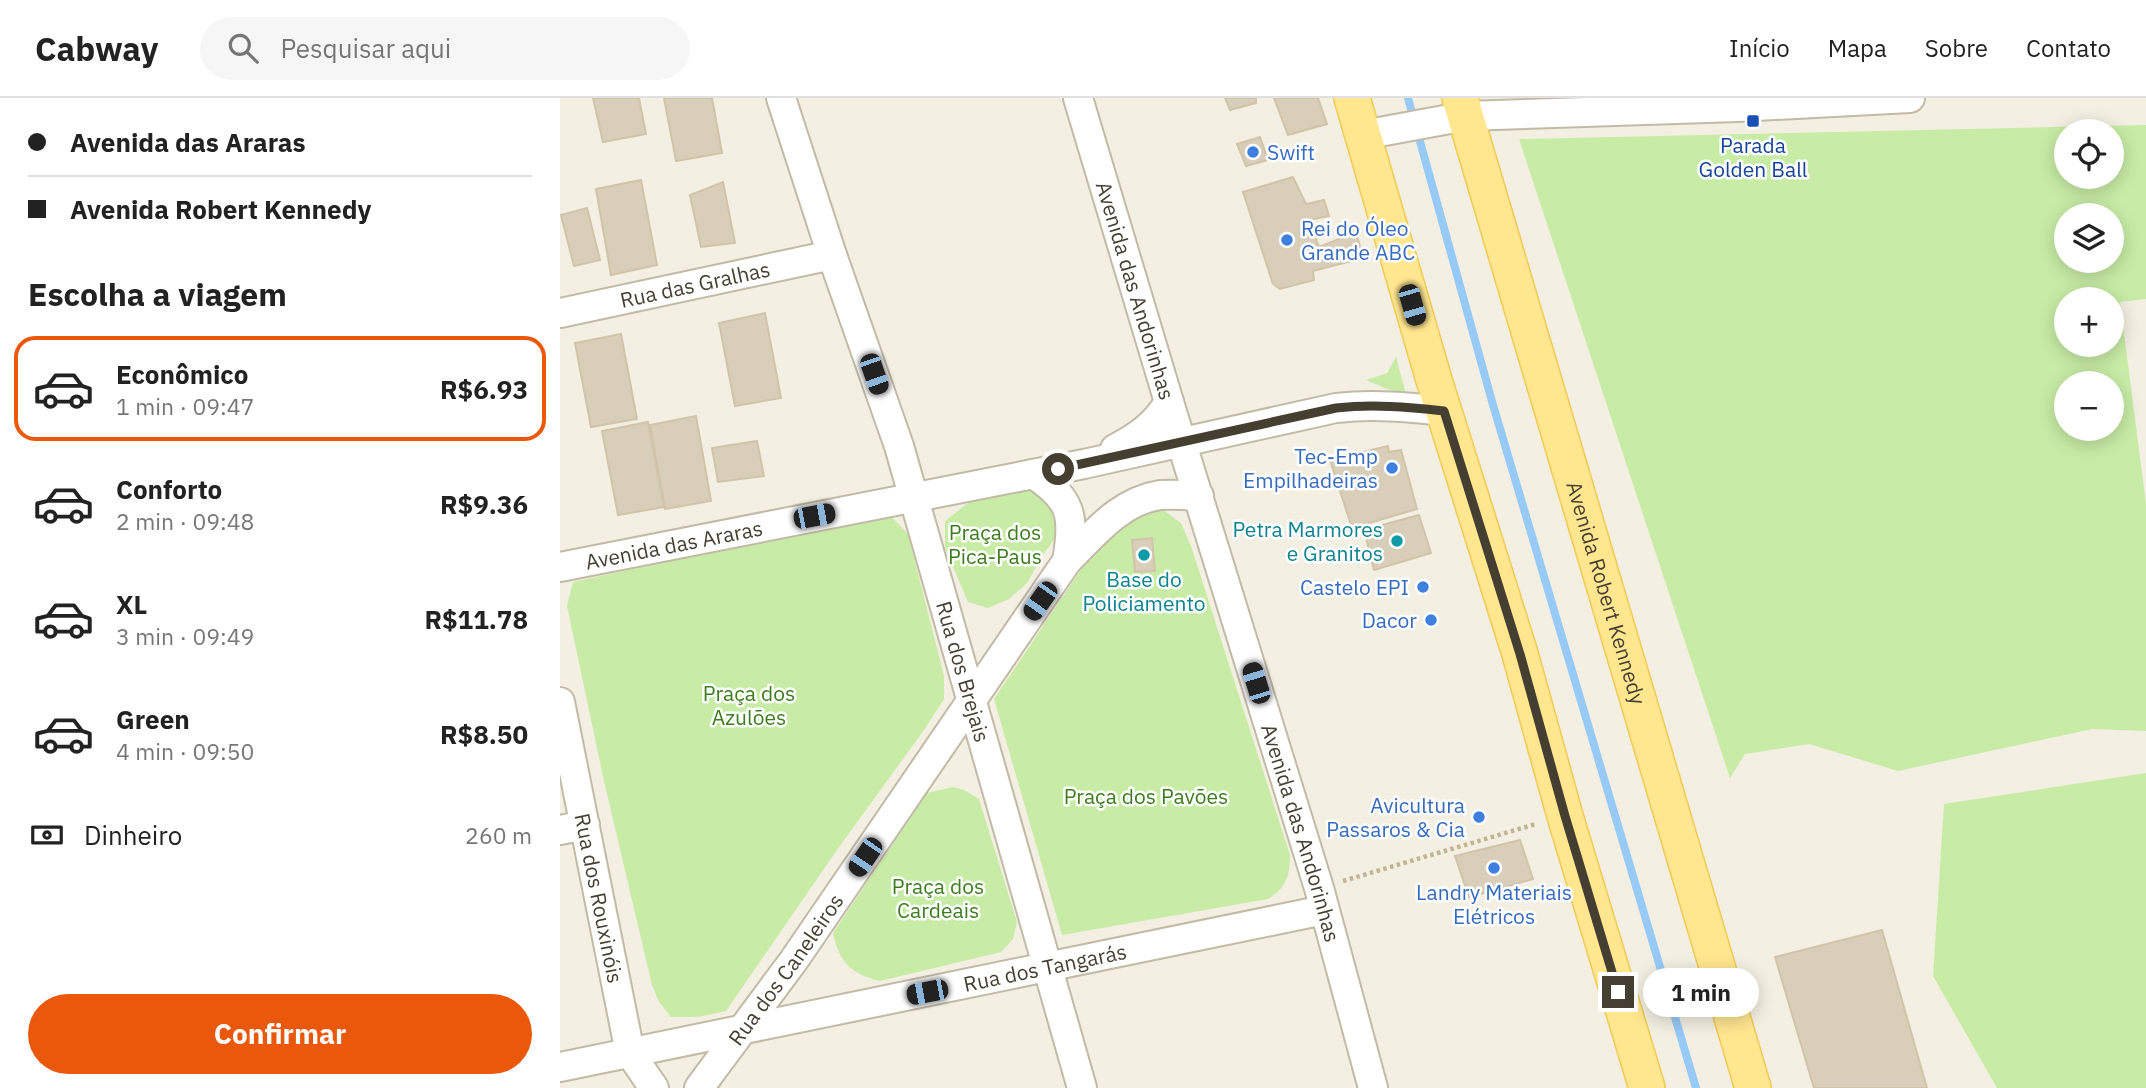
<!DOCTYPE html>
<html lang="pt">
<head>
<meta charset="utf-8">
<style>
	:root { --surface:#fff; --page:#f6f6f6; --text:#222; --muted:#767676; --line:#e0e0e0; --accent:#ea580c }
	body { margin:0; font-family:"IBM Plex Sans",sans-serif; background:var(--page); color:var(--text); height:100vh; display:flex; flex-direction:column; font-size:26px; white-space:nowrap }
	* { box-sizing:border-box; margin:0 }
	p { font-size:23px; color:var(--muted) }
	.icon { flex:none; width:38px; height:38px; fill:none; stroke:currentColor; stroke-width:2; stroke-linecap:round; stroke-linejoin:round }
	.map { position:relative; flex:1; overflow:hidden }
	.panel { display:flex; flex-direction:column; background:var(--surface); width:560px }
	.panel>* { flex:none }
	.hud { display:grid; align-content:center; height:154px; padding:0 28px; background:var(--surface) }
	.buttons { position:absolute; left:1494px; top:21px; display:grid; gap:14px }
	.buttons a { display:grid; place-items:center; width:70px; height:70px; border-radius:50%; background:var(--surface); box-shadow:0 4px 18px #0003; font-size:35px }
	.end { position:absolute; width:32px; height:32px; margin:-16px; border:9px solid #453f32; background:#fff; box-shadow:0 0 0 4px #fff }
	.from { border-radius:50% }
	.bubble { position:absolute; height:49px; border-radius:24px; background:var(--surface); box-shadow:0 4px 18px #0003; font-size:23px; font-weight:800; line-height:49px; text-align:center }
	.car { position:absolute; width:21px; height:42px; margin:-21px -10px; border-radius:9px; box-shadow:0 0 5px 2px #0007; background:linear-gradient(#222 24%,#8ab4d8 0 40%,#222 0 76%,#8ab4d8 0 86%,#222 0) }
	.hud b { display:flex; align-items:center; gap:24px; height:66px; font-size:26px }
	.hud b+b { border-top:2px solid var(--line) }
	.hud i { width:18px; height:18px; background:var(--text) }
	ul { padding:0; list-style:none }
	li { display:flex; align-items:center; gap:21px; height:105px; margin:0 14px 10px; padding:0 14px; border:4px solid transparent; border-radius:21px }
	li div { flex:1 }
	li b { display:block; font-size:26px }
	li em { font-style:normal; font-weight:800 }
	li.on { border-color:var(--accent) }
	li>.icon { width:63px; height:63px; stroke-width:1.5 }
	h2 { padding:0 28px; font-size:32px; line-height:84px }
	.pay { display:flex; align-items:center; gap:18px; height:77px; padding:0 28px; font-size:26px }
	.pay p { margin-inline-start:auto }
	.primary-button { display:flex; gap:14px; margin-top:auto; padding:14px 28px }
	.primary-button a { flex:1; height:80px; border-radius:42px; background:var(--accent); color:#fff; font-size:28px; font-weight:800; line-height:80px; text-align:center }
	header { display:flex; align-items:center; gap:42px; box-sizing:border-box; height:98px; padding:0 35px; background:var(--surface); border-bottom:2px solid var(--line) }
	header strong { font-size:33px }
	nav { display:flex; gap:38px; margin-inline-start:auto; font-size:24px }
	.search { width:490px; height:63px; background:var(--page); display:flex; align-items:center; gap:18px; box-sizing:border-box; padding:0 24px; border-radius:38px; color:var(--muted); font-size:26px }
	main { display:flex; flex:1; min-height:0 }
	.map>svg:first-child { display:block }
	.green { fill:#c8eca6; fill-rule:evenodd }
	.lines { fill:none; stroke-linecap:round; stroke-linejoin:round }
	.stream { stroke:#97caf7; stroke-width:8 }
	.building { fill:#d9ceb9; stroke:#d1c4a9; stroke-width:2 }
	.minor-casing { stroke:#c2baa7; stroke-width:32 }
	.major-casing { stroke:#efca54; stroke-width:38 }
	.path { stroke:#c2b594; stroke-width:4.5; stroke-dasharray:3.5 3.5; stroke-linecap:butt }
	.minor { stroke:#fff; stroke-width:28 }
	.major { stroke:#ffe68f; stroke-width:35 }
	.route { stroke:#453f32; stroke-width:9 }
	.transit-dot { fill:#1a4fb4; stroke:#fff; stroke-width:2.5 }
	.shop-dot { fill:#3f7fe0; stroke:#fff; stroke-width:2.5 }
	.culture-dot { fill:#0f9aa8; stroke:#fff; stroke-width:2.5 }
	.labels { text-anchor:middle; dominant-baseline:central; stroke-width:5; stroke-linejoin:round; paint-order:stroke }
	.transit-label { font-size:21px; fill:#164399; stroke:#fff }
	.shop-label { font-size:21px; fill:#366cbe; stroke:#fff; text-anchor:end }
	.street-label { font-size:21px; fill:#453f32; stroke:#fff }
	.culture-label { font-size:21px; fill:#0d838f; stroke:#fff; text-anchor:end }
	.park-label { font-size:21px; fill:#3e7c20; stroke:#fff }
</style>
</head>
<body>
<header>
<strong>Cabway</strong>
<div class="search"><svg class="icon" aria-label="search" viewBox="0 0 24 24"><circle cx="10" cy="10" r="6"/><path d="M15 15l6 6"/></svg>Pesquisar aqui</div>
<nav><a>Início</a><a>Mapa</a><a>Sobre</a><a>Contato</a></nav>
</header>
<main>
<section class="panel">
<div class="hud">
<b><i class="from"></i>Avenida das Araras</b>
<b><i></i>Avenida Robert Kennedy</b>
</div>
<h2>Escolha a viagem</h2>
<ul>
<li class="on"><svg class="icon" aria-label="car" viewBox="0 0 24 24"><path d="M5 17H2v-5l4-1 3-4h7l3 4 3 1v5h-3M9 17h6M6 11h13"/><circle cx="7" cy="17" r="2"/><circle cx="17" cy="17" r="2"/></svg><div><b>Econômico</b><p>1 min · 09:47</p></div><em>R$6.93</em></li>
<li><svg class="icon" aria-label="car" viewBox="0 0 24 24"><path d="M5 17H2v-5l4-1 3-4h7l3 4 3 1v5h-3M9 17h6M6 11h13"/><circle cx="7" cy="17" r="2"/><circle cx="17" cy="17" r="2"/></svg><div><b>Conforto</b><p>2 min · 09:48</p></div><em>R$9.36</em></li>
<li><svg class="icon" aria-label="car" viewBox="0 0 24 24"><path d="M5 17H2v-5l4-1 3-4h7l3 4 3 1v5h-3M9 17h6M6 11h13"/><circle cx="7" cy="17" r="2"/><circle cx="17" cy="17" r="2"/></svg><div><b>XL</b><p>3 min · 09:49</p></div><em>R$11.78</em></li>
<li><svg class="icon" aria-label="car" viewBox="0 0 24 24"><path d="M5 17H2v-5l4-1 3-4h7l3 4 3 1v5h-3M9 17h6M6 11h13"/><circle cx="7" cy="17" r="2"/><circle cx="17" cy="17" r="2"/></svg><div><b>Green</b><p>4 min · 09:50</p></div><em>R$8.50</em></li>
</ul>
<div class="pay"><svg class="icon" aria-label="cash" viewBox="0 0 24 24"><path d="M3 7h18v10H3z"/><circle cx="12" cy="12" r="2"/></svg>Dinheiro<p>260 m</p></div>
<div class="primary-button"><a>Confirmar</a></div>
</section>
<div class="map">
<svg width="1586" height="990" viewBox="0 0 1586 990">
	<rect width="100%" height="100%" fill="#f3efe2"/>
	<path class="green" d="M 1586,27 L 1586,201 L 1560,204 L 1586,406 L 1586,633 L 1532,631 L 1338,673 L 1249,646 L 1185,656 L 1170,680 L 959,41 ZM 1507,33 L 1552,33 L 1552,79 L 1507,79 ZM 1507,117 L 1552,117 L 1552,163 L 1507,163 ZM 1552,201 L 1552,247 L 1507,247 L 1507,201 ZM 1552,285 L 1552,331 L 1507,331 L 1507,285 Z
		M 836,259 L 846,296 L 827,291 L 806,282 L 827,275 Z
		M 460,387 L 482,390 L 504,428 L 483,457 L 467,485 L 449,501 L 428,510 L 408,504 L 385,450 L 385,423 L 418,397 Z
		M 602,411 L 621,425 L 631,448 L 730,757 C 730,778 726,790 708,801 L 502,837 L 434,601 L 549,430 L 585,414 Z
		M 328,415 L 348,436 L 384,578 L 384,601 L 364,632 L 279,749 L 166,913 L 138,919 L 111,919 L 99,904 L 92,887 L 44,683 L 7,508 L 13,484 Z
		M 1586,675 L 1586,990 L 1437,990 L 1373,878 L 1384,706 Z
		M 393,689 L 404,692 L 419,701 L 457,824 L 453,841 L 441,854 L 320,883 C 291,876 279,864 273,835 L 367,695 Z"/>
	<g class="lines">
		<path class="stream" d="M 848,0 L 933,307 L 1136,990"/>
	</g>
	<path class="building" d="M 33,0 L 79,0 L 86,36 L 43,44 Z
		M 104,0 L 152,0 L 162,55 L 116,63 Z
		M 665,0 L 696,0 L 696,5 L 670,12 Z
		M 714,0 L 758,0 L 767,26 L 728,37 Z
		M 700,39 L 708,62 L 686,68 L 677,46 Z
		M 733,79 L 746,106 L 764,102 L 769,118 L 749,122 L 759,149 L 796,134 L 803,160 L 753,173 L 754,182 L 720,191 L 713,186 L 683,94 Z
		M 81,82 L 97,167 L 51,177 L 36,91 Z
		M 163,84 L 175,145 L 141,149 L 130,97 Z
		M 27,110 L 40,162 L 14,168 L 1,117 Z
		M 205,215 L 221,300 L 175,308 L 159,225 Z
		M 61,236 L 77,321 L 31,329 L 15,245 Z
		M 136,318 L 151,403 L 105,411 L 90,327 Z
		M 88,324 L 104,409 L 58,417 L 42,333 Z
		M 197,343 L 204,378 L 158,384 L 152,350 Z
		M 828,348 L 829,354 L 841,352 L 857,411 L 792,430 L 770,362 Z
		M 859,417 L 871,455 L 814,472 L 804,432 Z
		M 592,440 L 595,473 L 575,474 L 572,442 Z
		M 960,742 L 973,781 L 909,799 L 895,758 Z
		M 1322,832 L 1367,990 L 1254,990 L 1215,859 Z"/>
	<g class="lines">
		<defs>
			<g id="minor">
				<path id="s1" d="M 221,0 L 272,157 L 339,348 L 522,990"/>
				<path id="s2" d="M 518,0 L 609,304 L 759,790 L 813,990"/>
				<path d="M 803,37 L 906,18 L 1178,9 L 1350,0"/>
				<path id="s3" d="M 0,215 L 272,157"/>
				<path d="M 555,351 C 578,339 595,327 609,304"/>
				<path d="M 473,376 C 512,401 515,418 507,463"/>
				<path id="s4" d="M 0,469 L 524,366 L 776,310 C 813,306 847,309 884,313"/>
				<path id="s5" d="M 0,604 L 70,955 L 94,990"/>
				<path d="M 0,732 L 25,727"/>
				<path id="s6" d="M 0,969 L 764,812"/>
				<path id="s7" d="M 139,990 L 234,862 L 507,463 C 534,436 560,403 600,397 C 613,396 626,397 639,398"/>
			</g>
			<g id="major">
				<path d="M 792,0 L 874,282 L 960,556 L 1005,718 L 1087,990"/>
				<path id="s8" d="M 900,0 L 1193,990"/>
			</g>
		</defs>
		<use href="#minor" class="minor-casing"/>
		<use href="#major" class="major-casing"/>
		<path class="path" d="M 783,783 L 976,726"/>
		<use href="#minor" class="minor"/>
		<use href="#major" class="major"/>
	</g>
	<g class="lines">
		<path class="route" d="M 498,371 L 776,310 C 813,306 847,309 884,313 L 960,556 L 1005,718 L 1058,894"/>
	</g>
	<rect class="transit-dot" x="1186" y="16" width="14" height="14" rx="3.5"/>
	<g class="shop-dot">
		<circle cx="693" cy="54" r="7"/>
		<circle cx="727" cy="142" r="7"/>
		<circle cx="832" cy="370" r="7"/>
		<circle cx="863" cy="489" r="7"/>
		<circle cx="871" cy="522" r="7"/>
		<circle cx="919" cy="719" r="7"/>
		<circle cx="934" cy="770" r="7"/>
	</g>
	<g class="culture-dot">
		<circle cx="837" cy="443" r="7"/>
		<circle cx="584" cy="457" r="7"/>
	</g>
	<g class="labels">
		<g class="transit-label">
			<text x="1193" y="47">Parada<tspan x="1193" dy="24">Golden Ball</tspan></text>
		</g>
		<g class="shop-label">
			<text x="707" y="54" text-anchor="start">Swift</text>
			<text x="741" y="130" text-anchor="start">Rei do Óleo<tspan x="741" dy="24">Grande ABC</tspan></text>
			<text x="818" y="358">Tec-Emp<tspan x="818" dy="24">Empilhadeiras</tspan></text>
			<text x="849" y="489">Castelo EPI</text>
			<text x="857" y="522">Dacor</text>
			<text x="905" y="707">Avicultura<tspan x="905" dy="24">Passaros &amp; Cia</tspan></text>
			<text x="934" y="794" text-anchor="middle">Landry Materiais<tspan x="934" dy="24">Elétricos</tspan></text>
		</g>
		<g class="street-label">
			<text stroke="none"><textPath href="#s3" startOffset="138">Rua das Gralhas</textPath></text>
			<text stroke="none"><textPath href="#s2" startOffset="201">Avenida das Andorinhas</textPath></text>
			<text stroke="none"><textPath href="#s4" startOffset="116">Avenida das Araras</textPath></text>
			<text stroke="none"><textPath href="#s8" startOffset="516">Avenida Robert Kennedy</textPath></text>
			<text stroke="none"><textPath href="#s1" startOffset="602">Rua dos Brejais</textPath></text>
			<text stroke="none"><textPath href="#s2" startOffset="768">Avenida das Andorinhas</textPath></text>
			<text stroke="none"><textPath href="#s5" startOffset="200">Rua dos Rouxinóis</textPath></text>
			<text stroke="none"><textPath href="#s6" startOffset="495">Rua dos Tangarás</textPath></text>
			<text stroke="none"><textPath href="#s7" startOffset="147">Rua dos Caneleiros</textPath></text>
		</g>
		<g class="culture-label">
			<text x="823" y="431">Petra Marmores<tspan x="823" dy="24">e Granitos</tspan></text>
			<text x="584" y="481" text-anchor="middle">Base do<tspan x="584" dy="24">Policiamento</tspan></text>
		</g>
		<g class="park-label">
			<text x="435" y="434">Praça dos<tspan x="435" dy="24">Pica-Paus</tspan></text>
			<text x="189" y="595">Praça dos<tspan x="189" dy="24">Azulões</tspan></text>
			<text x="586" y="698">Praça dos Pavões</text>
			<text x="378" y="788">Praça dos<tspan x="378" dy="24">Cardeais</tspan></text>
		</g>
	</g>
</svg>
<div class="buttons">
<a><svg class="icon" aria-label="locate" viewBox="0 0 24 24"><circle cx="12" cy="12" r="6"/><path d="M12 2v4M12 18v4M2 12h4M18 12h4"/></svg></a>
<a><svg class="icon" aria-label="layers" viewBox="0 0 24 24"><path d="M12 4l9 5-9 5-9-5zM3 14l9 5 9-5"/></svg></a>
<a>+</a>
<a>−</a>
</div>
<i class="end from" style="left:498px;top:371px"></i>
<i class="end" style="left:1058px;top:894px"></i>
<div class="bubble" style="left:1083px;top:870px;width:116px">1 min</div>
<i class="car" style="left:852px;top:207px;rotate:164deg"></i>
<i class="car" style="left:314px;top:276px;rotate:161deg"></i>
<i class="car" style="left:254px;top:418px;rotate:79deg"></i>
<i class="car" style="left:480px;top:503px;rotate:215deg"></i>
<i class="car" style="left:696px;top:585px;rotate:343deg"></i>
<i class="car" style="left:305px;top:759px;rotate:214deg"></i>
<i class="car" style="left:367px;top:894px;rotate:259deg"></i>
</div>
</main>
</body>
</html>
